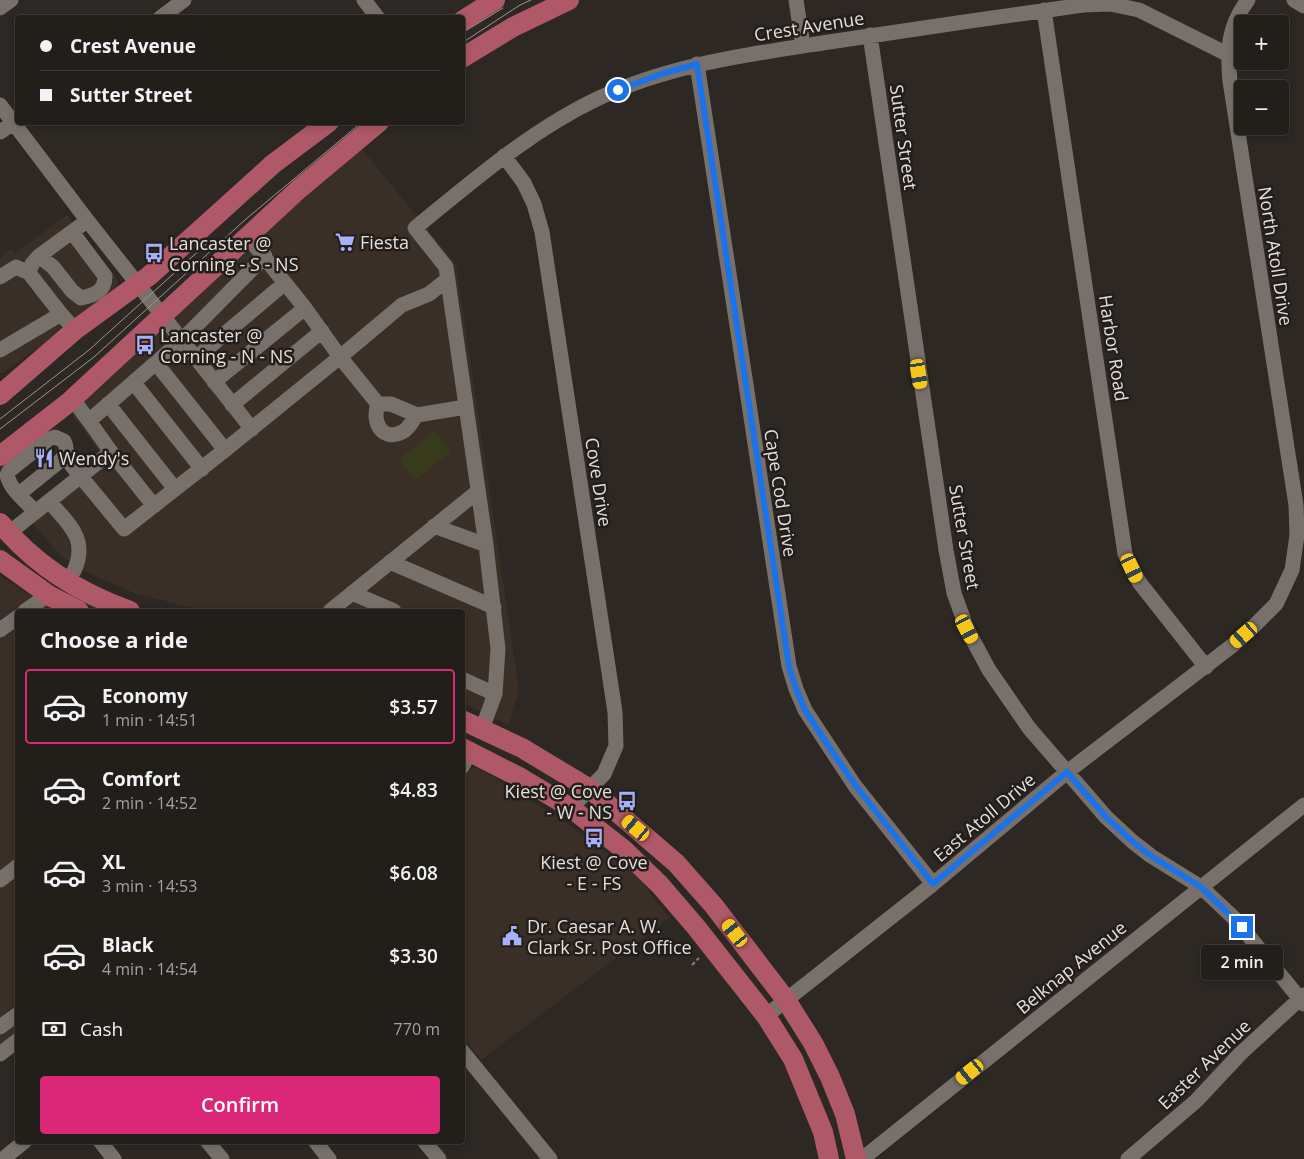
<!DOCTYPE html>
<html lang="en">
<head>
<meta charset="utf-8">
<style>
	:root { --surface:#221e1a; --page:#2e2b27; --text:#f1f3f6; --muted:#a2a2a2; --line:#3f3c39; --accent:#db2777 }
	body { margin:0; font-family:"Open Sans",sans-serif; background:var(--page); color:var(--text); height:100vh; display:flex; flex-direction:column; font-size:19px; white-space:nowrap }
	* { box-sizing:border-box; margin:0 }
	p { font-size:16px; color:var(--muted) }
	.icon { flex:none; width:28px; height:28px; fill:none; stroke:currentColor; stroke-width:2; stroke-linecap:round; stroke-linejoin:round }
	.map { position:relative; flex:1; overflow:hidden }
	.panel { position:absolute; left:15px; top:609px; width:450px; height:535px; display:flex; flex-direction:column; background:var(--surface); border-radius:5px; box-shadow:0 2px 8px #0003,0 0 0 1px var(--line) }
	.panel>* { flex:none }
	.banner { position:absolute; left:15px; top:15px; width:450px; height:110px; border-radius:5px; box-shadow:0 2px 8px #0003,0 0 0 1px var(--line); display:grid; align-content:center; height:110px; padding:0 25px; background:var(--surface) }
	.buttons { position:absolute; left:1234px; top:15px; display:grid; gap:10px }
	.buttons a { display:grid; place-items:center; width:55px; height:55px; border-radius:5px; background:var(--surface); box-shadow:0 2px 8px #0003,0 0 0 1px var(--line); font-size:25px }
	.end { position:absolute; width:22px; height:22px; margin:-11px; border:6px solid #1a73e8; background:#fff; box-shadow:0 0 0 2px #fff }
	.from { border-radius:50% }
	.bubble { position:absolute; height:35px; border-radius:5px; background:var(--surface); box-shadow:0 2px 8px #0003,0 0 0 1px var(--line); font-size:16px; font-weight:600; line-height:35px; text-align:center }
	.car { position:absolute; width:15px; height:30px; margin:-15px -8px; border-radius:6px; box-shadow:0 0 4px 1px #0007; background:linear-gradient(#f5c518 24%,#345 0 40%,#f5c518 0 76%,#345 0 86%,#f5c518 0) }
	.banner b { display:flex; align-items:center; gap:18px; height:48px; font-size:19px }
	.banner b+b { border-top:1px solid var(--line) }
	.banner i { width:12px; height:12px; background:var(--text) }
	ul { padding:0; list-style:none }
	li { display:flex; align-items:center; gap:15px; height:75px; margin:0 10px 8px; padding:0 15px; border:2px solid transparent; border-radius:5px }
	li div { flex:1 }
	li b { display:block; font-size:19px }
	li em { font-style:normal; font-weight:600 }
	li.current { border-color:var(--accent) }
	li>.icon { width:45px; height:45px; stroke-width:1.5 }
	h2 { padding:0 25px; font-size:22px; line-height:60px }
	.pay { display:flex; align-items:center; gap:12px; height:55px; padding:0 25px; font-size:19px }
	.pay p { margin-inline-start:auto }
	.action { display:flex; gap:10px; margin-top:auto; padding:10px 25px }
	.action a { flex:1; height:58px; border-radius:5px; background:var(--accent); color:#fff; font-size:20px; font-weight:600; line-height:58px; text-align:center }
	.map>svg:first-child { display:block }
	.built { fill:#3a2f27 }
	.green { fill:#383b1b }
	.lines { fill:none; stroke-linecap:round; stroke-linejoin:round }
	.path { stroke:#86817d; stroke-width:2; stroke-dasharray:4 2.5; stroke-linecap:butt }
	.minor { stroke:#78716b; stroke-width:15 }
	.major { stroke:#af5867; stroke-width:20 }
	.tram { stroke:#9a9591; stroke-width:1 }
	.route { stroke:#1a73e8; stroke-width:6 }
	.labels { text-anchor:middle; dominant-baseline:central; stroke-width:5; stroke-linejoin:round; paint-order:stroke }
	.street-label { font-size:18px; fill:#e3dfdc; stroke:#241e1a }
	.poi-label { font-size:18px; fill:#e3dfdc; stroke:#241e1a; text-anchor:start }
</style>
</head>
<body>
<div class="map">
<svg width="1304" height="1159" viewBox="0 0 1304 1159">
	<rect width="100%" height="100%" fill="#2d2823"/>
	<path class="built" d="M 362,149 L 456,264 L 519,689 L 509,725 L 463,703 L 462,611 L 204,611 L 134,593 L 80,569 L 61,556 L 23,512 L 99,451 L 67,408 L 231,260 Z
		M 67,215 L 118,280 L 117,289 L 71,326 L 0,374 L 0,257 L 11,249 L 15,253 Z
		M 0,576 L 56,611 L 18,611 L 18,1035 L 0,1049 Z
		M 472,768 L 479,768 L 574,828 L 638,877 L 669,918 L 481,1060 L 463,1038 L 462,781 Z"/>
	<path class="green" d="M 435,431 L 451,452 L 415,480 L 399,459 Z"/>
	<g class="lines">
		<path class="path" d="M 692,965 L 699,958"/>
		<path class="minor" d="M 364,0 L 378,18
			M 796,0 L 803,46
			M 1294,0 L 1304,6
			M 0,8 L 11,0
			M 1044,10 L 1125,554 L 1139,582 L 1206,667
			M 160,18 L 184,0
			M 870,35 L 946,550 L 954,593 L 967,629 L 989,670 L 1029,728 L 1106,817 L 1133,842 L 1151,856 L 1201,887 L 1235,919 L 1304,1004
			M 697,64 L 789,666 L 796,689 L 805,710 L 855,786 L 933,884
			M 0,105 L 87,220 L 252,429
			M 0,132 L 18,120
			M 504,156 L 524,183 L 534,204 L 542,232 L 615,712 L 616,746 L 604,774 L 571,808
			M 74,231 L 75,236 L 105,276 C 105,292 94,295 81,298 L 72,291 L 53,267 L 39,256 L 32,264 L 29,273 L 61,314 L 75,330
			M 39,256 L 80,226
			M 0,277 L 16,267 L 29,273
			M 0,350 L 61,314
			M 196,358 L 285,283
			M 156,363 L 225,450
			M 214,382 L 305,308
			M 134,383 L 202,469
			M 72,398 L 89,421
			M 108,404 L 175,489
			M 378,404 L 340,357 L 402,305 L 429,294 L 448,279
			M 378,404 L 391,404 L 417,415 L 466,407
			M 378,404 C 371,423 383,443 404,431 C 410,427 413,420 417,415
			M 232,405 L 322,331
			M 111,452 L 154,506
			M 19,494 L 61,460 L 68,461 L 124,529 L 225,450 L 340,357 L 305,308 L 248,237
			M 49,501 C 68,524 89,538 74,571
			M 35,511 C 25,501 10,489 7,475 L 9,471 L 49,439 L 55,437 L 64,441 C 68,449 66,453 61,460
			M 434,526 L 486,545
			M 9,533 L 111,452 L 89,421 L 182,340 L 265,256
			M 390,562 L 494,607
			M 352,593 L 394,611
			M 25,611 L 41,600
			M 330,611 L 477,492
			M 0,630 L 18,617
			M 462,679 L 495,694
			M 482,729 L 495,694 L 498,649 L 486,545 L 446,267 L 415,228 C 474,180 531,130 599,98 C 672,64 751,54 829,42 C 914,29 998,17 1083,5 L 1110,4 L 1139,10 L 1227,54
			M 462,767 L 470,752
			M 0,880 L 18,866
			M 766,1016 L 933,884 L 1067,772 L 1233,645 L 1255,625 L 1276,604 L 1292,570 L 1297,535 L 1296,505 L 1230,81 C 1227,50 1228,26 1248,0
			M 0,1027 L 18,1014
			M 462,1051 L 550,1159
			M 0,1054 L 18,1040
			M 100,1141 L 114,1159
			M 207,1141 L 222,1159
			M 315,1141 L 329,1159
			M 424,1141 L 439,1159
			M 3,1159 L 25,1141
			M 862,1159 L 1304,805
			M 1128,1159 L 1196,1101 L 1240,1054 L 1304,995"/>
		<path class="major" d="M 462,21 L 495,0
			M 462,58 L 513,27 L 569,0
			M 0,395 L 75,330 L 149,276 L 273,164 L 329,122
			M 0,456 L 68,403 L 299,189 L 379,122
			M 0,523 C 34,564 79,593 130,611
			M 0,560 L 50,596 L 79,611
			M 462,720 L 522,748 L 590,789 L 676,863 L 714,906 L 786,1000 L 813,1043 L 830,1077 L 845,1114 L 856,1159
			M 462,748 L 521,778 L 571,808 L 623,849 L 660,885 L 696,927 L 766,1016 L 793,1059 L 823,1132 L 829,1159"/>
		<path class="tram" d="M 462,33 L 503,8
			M 462,43 L 520,5 L 531,0
			M 0,419 L 89,350 L 213,238
			M 0,429 L 94,357 L 246,219 L 362,122"/>
	</g>
	<g class="lines">
		<path class="route" d="M 618,90 L 664,73 L 697,64 L 789,666 L 796,689 L 805,710 L 835,756 L 856,786 L 933,884 L 1067,772 L 1106,817 L 1133,842 L 1151,856 L 1201,887 L 1242,927"/>
	</g>
	<defs>
		<symbol id="supermarket-bare" viewBox="-9 -9 18 18"><path d="M-6-5.5h2.5l.6 2H6L4.5 2H-2.5L-4.4-4H-6ZM-1.5 3.2a1.3 1.3 0 1 0 .1 0ZM3 3.2a1.3 1.3 0 1 0 .1 0Z" fill="#a6b1fc" stroke="#241e1a" stroke-width="2.5" paint-order="stroke"/></symbol>
		<symbol id="bus-bare" viewBox="-9 -9 18 18"><path d="M-5-6H5V4H4V6H2V4H-2V6H-4V4H-5ZM-3.5-4V0h7V-4ZM-3.5 1.2v1.5H-2V1.2ZM2 1.2v1.5H3.5V1.2Z" fill="#a6b1fc" stroke="#241e1a" stroke-width="2.5" paint-order="stroke"/></symbol>
		<symbol id="restaurant-bare" viewBox="-9 -9 18 18"><path d="M-5-6h1v4h1v-4h1v4h1v-4h1v5L-1.5 .5V6h-2V.5L-5-1ZM5-6V6H3V1.5H1.5Q1.5-4 5-6Z" fill="#a6b1fc" stroke="#241e1a" stroke-width="2.5" paint-order="stroke"/></symbol>
		<symbol id="civic-bare" viewBox="-9 -9 18 18"><path d="M-.6-6.5H3V-4.5H.6V-3L4-1V1h2V6H-6V1h2V-1L-.6-3ZM-1.2 2.5V6h2.4V2.5Z" fill="#a6b1fc" stroke="#241e1a" stroke-width="2.5" paint-order="stroke"/></symbol>
	</defs>
	<g fill-rule="evenodd">
		<use href="#supermarket-bare" x="331" y="228" width="28" height="28"/>
		<use href="#bus-bare" x="140" y="239" width="28" height="28"/>
		<use href="#bus-bare" x="131" y="331" width="28" height="28"/>
		<use href="#restaurant-bare" x="30" y="444" width="28" height="28"/>
		<use href="#bus-bare" x="613" y="787" width="28" height="28"/>
		<use href="#bus-bare" x="580" y="824" width="28" height="28"/>
		<use href="#civic-bare" x="498" y="922" width="28" height="28"/>
	</g>
	<g class="labels">
		<g class="street-label">
			<text transform="translate(809 26) rotate(-9)">Crest Avenue</text>
			<text transform="translate(904 137) rotate(82)">Sutter Street</text>
			<text transform="translate(1276 256) rotate(81)">North Atoll Drive</text>
			<text transform="translate(1114 348) rotate(81)">Harbor Road</text>
			<text transform="translate(599 482) rotate(81)">Cove Drive</text>
			<text transform="translate(781 493) rotate(81)">Cape Cod Drive</text>
			<text transform="translate(965 537) rotate(80)">Sutter Street</text>
			<text transform="translate(984 817) rotate(-40)">East Atoll Drive</text>
			<text transform="translate(1071 967) rotate(-39)">Belknap Avenue</text>
			<text transform="translate(1204 1064) rotate(-44)">Easter Avenue</text>
		</g>
		<g class="poi-label">
			<text x="360" y="242">Fiesta</text>
			<text x="169" y="243">Lancaster @<tspan x="169" dy="21">Corning - S - NS</tspan></text>
			<text x="160" y="335">Lancaster @<tspan x="160" dy="21">Corning - N - NS</tspan></text>
			<text x="59" y="458">Wendy's</text>
			<text x="612" y="791" text-anchor="end">Kiest @ Cove<tspan x="612" dy="21">- W - NS</tspan></text>
			<text x="594" y="862" text-anchor="middle">Kiest @ Cove<tspan x="594" dy="21">- E - FS</tspan></text>
			<text x="527" y="926">Dr. Caesar A. W.<tspan x="527" dy="21">Clark Sr. Post Office</tspan></text>
		</g>
	</g>
</svg>
<div class="buttons">
<a>+</a>
<a>−</a>
</div>
<i class="end from" style="left:618px;top:90px"></i>
<i class="end" style="left:1242px;top:927px"></i>
<div class="bubble" style="left:1201px;top:945px;width:82px">2 min</div>
<i class="car" style="left:919px;top:374px;rotate:171deg"></i>
<i class="car" style="left:1132px;top:568px;rotate:155deg"></i>
<i class="car" style="left:967px;top:629px;rotate:152deg"></i>
<i class="car" style="left:1244px;top:635px;rotate:229deg"></i>
<i class="car" style="left:636px;top:828px;rotate:310deg"></i>
<i class="car" style="left:735px;top:933px;rotate:322deg"></i>
<i class="car" style="left:970px;top:1072px;rotate:231deg"></i>
<div class="banner">
<b><i class="from"></i>Crest Avenue</b>
<b><i></i>Sutter Street</b>
</div>
<section class="panel">
<h2>Choose a ride</h2>
<ul>
<li class="current"><svg class="icon" aria-label="car" viewBox="0 0 24 24"><path d="M5 17H2v-5l4-1 3-4h7l3 4 3 1v5h-3M9 17h6M6 11h13"/><circle cx="7" cy="17" r="2"/><circle cx="17" cy="17" r="2"/></svg><div><b>Economy</b><p>1 min · 14:51</p></div><em>$3.57</em></li>
<li><svg class="icon" aria-label="car" viewBox="0 0 24 24"><path d="M5 17H2v-5l4-1 3-4h7l3 4 3 1v5h-3M9 17h6M6 11h13"/><circle cx="7" cy="17" r="2"/><circle cx="17" cy="17" r="2"/></svg><div><b>Comfort</b><p>2 min · 14:52</p></div><em>$4.83</em></li>
<li><svg class="icon" aria-label="car" viewBox="0 0 24 24"><path d="M5 17H2v-5l4-1 3-4h7l3 4 3 1v5h-3M9 17h6M6 11h13"/><circle cx="7" cy="17" r="2"/><circle cx="17" cy="17" r="2"/></svg><div><b>XL</b><p>3 min · 14:53</p></div><em>$6.08</em></li>
<li><svg class="icon" aria-label="car" viewBox="0 0 24 24"><path d="M5 17H2v-5l4-1 3-4h7l3 4 3 1v5h-3M9 17h6M6 11h13"/><circle cx="7" cy="17" r="2"/><circle cx="17" cy="17" r="2"/></svg><div><b>Black</b><p>4 min · 14:54</p></div><em>$3.30</em></li>
</ul>
<div class="pay"><svg class="icon" aria-label="cash" viewBox="0 0 24 24"><path d="M3 7h18v10H3z"/><circle cx="12" cy="12" r="2"/></svg>Cash<p>770 m</p></div>
<div class="action"><a>Confirm</a></div>
</section>
</div>
</body>
</html>
